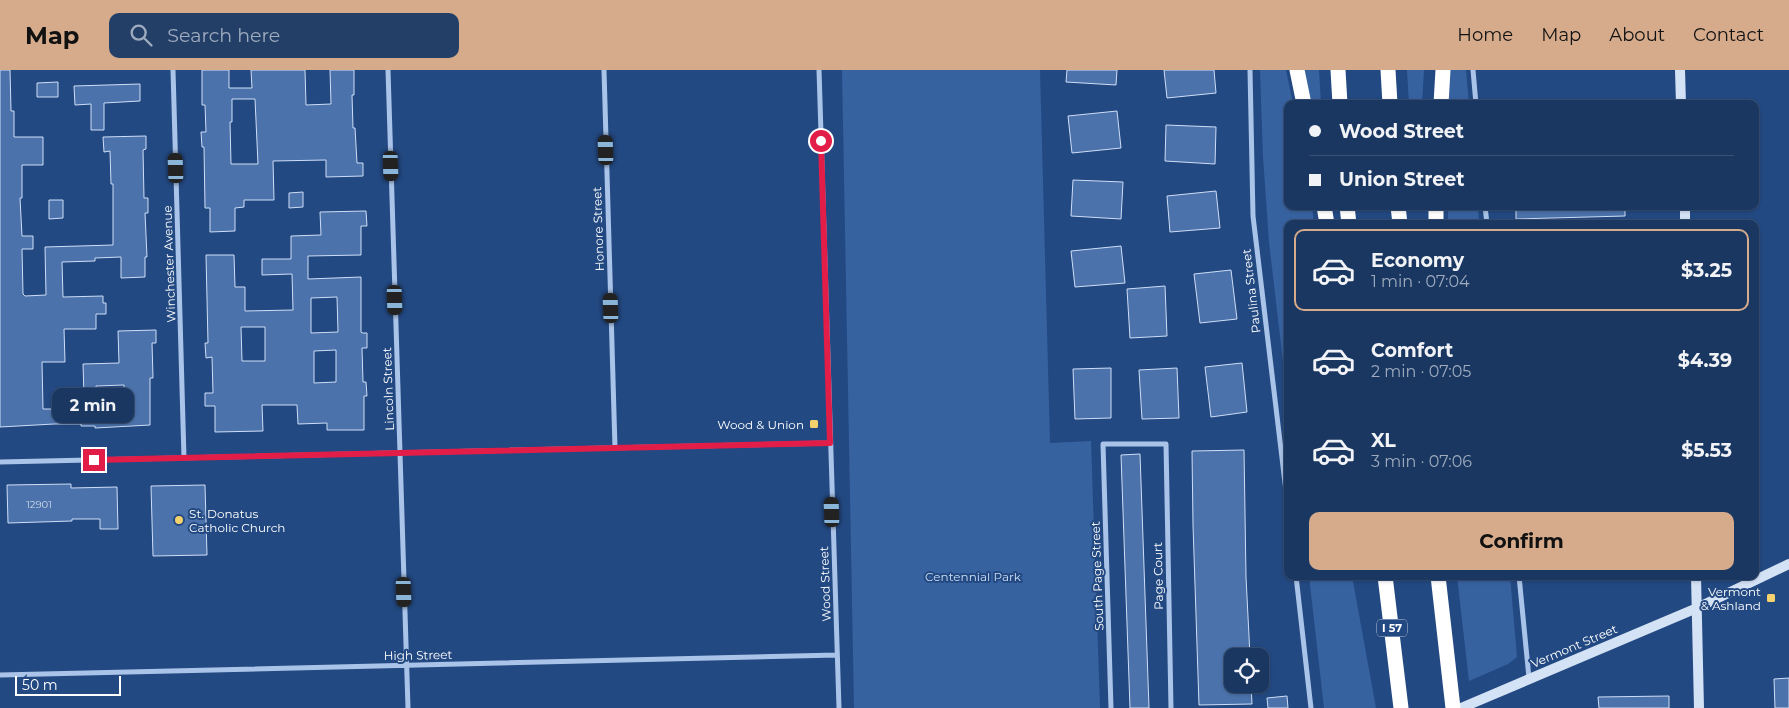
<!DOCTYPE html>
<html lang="en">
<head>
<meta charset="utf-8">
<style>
	:root { --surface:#1a3762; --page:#233f68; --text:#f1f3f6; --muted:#9facbe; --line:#385177; --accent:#d6ab8b }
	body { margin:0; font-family:Montserrat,sans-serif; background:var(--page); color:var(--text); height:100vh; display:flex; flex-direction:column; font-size:19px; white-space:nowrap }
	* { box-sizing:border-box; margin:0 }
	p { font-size:16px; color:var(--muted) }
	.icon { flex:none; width:28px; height:28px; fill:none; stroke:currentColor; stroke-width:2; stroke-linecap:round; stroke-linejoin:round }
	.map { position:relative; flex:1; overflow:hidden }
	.details { position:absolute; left:1284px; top:150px; width:475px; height:360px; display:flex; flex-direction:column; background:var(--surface); border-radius:10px; box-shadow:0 1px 4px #0004,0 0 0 1px var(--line) }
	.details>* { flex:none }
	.banner { position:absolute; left:1284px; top:30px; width:475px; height:110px; border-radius:10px; box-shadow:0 1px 4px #0004,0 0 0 1px var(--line); display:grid; align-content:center; height:110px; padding:0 25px; background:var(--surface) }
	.fabs { position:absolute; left:1224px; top:578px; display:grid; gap:10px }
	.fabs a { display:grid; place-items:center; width:45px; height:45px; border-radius:10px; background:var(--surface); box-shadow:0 1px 4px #0004,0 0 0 1px var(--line); font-size:25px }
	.scale { position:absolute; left:15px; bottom:12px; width:106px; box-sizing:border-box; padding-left:5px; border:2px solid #fff; border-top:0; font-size:14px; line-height:18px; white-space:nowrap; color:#fff; -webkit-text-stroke:4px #234982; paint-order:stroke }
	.end { position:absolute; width:22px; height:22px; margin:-11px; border:6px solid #e11d48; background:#fff; box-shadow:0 0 0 2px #fff }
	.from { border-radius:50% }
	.bubble { position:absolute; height:35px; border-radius:10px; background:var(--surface); box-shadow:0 1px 4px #0004,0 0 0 1px var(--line); font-size:16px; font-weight:700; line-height:35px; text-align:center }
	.car { position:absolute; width:15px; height:30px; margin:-15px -8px; border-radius:6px; box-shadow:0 0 4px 1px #0007; background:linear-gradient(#222 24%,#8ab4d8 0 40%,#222 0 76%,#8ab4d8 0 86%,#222 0) }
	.banner b { display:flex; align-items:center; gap:18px; height:48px; font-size:19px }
	.banner b+b { border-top:1px solid var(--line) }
	.banner i { width:12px; height:12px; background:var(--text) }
	ul { padding:9px 0 0; list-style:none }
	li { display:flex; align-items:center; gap:15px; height:82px; margin:0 10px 8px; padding:0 15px; border:2px solid transparent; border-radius:10px }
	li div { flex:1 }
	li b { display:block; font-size:19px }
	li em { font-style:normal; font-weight:700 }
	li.active { border-color:var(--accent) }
	li>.icon { width:45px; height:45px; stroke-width:1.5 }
	.cta { display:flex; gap:10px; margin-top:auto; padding:10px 25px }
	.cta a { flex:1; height:58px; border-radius:10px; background:var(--accent); color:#111; font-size:20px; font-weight:700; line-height:58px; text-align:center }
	header { display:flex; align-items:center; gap:30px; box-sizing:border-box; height:70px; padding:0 25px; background:var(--accent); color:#111 }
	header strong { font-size:24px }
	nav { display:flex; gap:28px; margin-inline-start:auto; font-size:18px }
	.search { width:350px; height:45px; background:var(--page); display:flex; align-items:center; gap:12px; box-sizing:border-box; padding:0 18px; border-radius:10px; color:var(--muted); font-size:19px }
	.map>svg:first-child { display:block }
	.green { fill:#3762a0 }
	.building { fill:#4b72ab; stroke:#cedef6; fill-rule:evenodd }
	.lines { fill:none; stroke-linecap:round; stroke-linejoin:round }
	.street { stroke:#aac3e8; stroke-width:5 }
	.secondary { stroke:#d4e2f6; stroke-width:10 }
	.highway { stroke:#fff; stroke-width:15 }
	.route { stroke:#e11d48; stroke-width:6 }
	.poi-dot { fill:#f3d16d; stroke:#234982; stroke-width:2 }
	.labels { text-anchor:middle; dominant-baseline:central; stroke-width:4; stroke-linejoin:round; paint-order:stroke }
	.number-label { font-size:10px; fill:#d2dcea }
	.shield { fill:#234982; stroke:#bdc8da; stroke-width:1 }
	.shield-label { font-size:11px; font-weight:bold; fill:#fff }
	.street-label { font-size:12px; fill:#fff; stroke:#234982 }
	.poi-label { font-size:12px; fill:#fff; stroke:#234982; text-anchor:end }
	.park-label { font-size:12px; fill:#cedef6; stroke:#234982 }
</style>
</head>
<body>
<header>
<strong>Map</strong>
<div class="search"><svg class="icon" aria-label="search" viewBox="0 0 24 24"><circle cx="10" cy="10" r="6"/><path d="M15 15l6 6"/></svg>Search here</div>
<nav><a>Home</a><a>Map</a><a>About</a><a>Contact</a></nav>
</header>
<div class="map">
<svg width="1789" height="638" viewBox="0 0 1789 638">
	<rect width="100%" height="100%" fill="#234982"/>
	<path class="green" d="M 842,0 L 1040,0 L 1050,373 L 1091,371 L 1100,638 L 854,638 Z
		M 1260,0 L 1286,0 L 1293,34 L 1288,34 L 1288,136 L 1312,136 L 1314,154 L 1288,154 L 1287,326 L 1269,172 L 1263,87 Z
		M 1303,0 L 1319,0 L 1321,34 L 1310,34 Z
		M 1407,0 L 1424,0 L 1422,34 L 1409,34 Z
		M 1449,0 L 1466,0 L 1469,34 L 1449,34 Z
		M 1448,136 L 1478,136 L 1479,154 L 1448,154 Z
		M 1309,506 L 1352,506 L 1376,638 L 1324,638 Z
		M 1457,506 L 1510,506 L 1517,587 L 1508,594 L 1469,611 Z"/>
	<path class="building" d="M 0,0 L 10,0 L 11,41 L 14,41 L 14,67 L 43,67 L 43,95 L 22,95 L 22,128 L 20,128 L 22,166 L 33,166 L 33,179 L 22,179 L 23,224 L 25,226 L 46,225 L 45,177 L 113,175 L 113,114 L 111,114 L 110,81 L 104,82 L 103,67 L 146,66 L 146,79 L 143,80 L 144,128 L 148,128 L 148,143 L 145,143 L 147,187 L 145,187 L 145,207 L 121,208 L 121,187 L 95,188 L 95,191 L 62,192 L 63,227 L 103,226 L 103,233 L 106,233 L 106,244 L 96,244 L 96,259 L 64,259 L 65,292 L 42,292 L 43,339 L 82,339 L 82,325 L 84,325 L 83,294 L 119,293 L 118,261 L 156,260 L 156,273 L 152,273 L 153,308 L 150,308 L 150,355 L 95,358 L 95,356 L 81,356 L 81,354 L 54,354 L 0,357 ZM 124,315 L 124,341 L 97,341 L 96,316 Z
		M 202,0 L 229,0 L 229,18 L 252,18 L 251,0 L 305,0 L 306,35 L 331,34 L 330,0 L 354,0 L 354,25 L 352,25 L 353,58 L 355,58 L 357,93 L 363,93 L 363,106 L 326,107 L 326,90 L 273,91 L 274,130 L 244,130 L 244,137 L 235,138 L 235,161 L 210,162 L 210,138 L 205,138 L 204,77 L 202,77 L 201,62 L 206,62 L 205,35 L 202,35 ZM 232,29 L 255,29 L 258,94 L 231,94 L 230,52 L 232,52 Z
		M 1067,0 L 1117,0 L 1116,15 L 1066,12 Z
		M 1164,0 L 1214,0 L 1216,23 L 1167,28 Z
		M 58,12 L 58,27 L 37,27 L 37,13 Z
		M 140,14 L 140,31 L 104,33 L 104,60 L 91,60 L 91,34 L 75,35 L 74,16 Z
		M 1117,41 L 1121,78 L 1072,83 L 1068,46 Z
		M 1166,55 L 1216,57 L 1215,94 L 1165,91 Z
		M 1073,110 L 1123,112 L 1121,149 L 1071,146 Z
		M 1216,121 L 1220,158 L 1170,162 L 1167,126 Z
		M 303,122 L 303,137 L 289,138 L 289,123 Z
		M 49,130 L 63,130 L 63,148 L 49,149 Z
		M 1516,136 L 1625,136 L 1625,146 L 1516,149 Z
		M 366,141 L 367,156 L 361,156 L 361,185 L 308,186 L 308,209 L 361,207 L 361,262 L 362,263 L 367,263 L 367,278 L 362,278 L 363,312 L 366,312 L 367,326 L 364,326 L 364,360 L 327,360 L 327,353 L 298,354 L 297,335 L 262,335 L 263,361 L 215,362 L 215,336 L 205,336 L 205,323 L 213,323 L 212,287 L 206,288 L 205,273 L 208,273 L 206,185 L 234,185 L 235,217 L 245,217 L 245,241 L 293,240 L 292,204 L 262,205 L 262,189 L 291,189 L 291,166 L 321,165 L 320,142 ZM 337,227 L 338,262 L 311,263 L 311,228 ZM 241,257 L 265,257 L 265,291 L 242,291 ZM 336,280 L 336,312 L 314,313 L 314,281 Z
		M 1121,176 L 1125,213 L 1075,217 L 1071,181 Z
		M 1231,200 L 1237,249 L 1200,253 L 1194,204 Z
		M 1165,216 L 1167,266 L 1130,268 L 1127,219 Z
		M 1242,293 L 1247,342 L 1211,347 L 1205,297 Z
		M 1111,298 L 1111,348 L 1075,349 L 1073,299 Z
		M 1177,298 L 1179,348 L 1142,349 L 1139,300 Z
		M 1244,380 L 1246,507 L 1250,586 L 1232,586 L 1232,615 L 1251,614 L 1252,634 L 1199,635 L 1193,455 L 1192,381 Z
		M 1140,384 L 1149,638 L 1130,638 L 1121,385 Z
		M 71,414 L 71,418 L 117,417 L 118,459 L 100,459 L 100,449 L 72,449 L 72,451 L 8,453 L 7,415 Z
		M 205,415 L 207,485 L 153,486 L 151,416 Z
		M 1789,608 L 1789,638 L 1775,638 L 1774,609 Z
		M 1287,626 L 1288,638 L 1268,638 L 1267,628 Z
		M 1669,626 L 1669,638 L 1599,638 L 1598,627 Z"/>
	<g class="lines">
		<path class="street" d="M 173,0 L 184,388
			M 388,0 L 408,638
			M 604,0 L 615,378
			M 819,0 L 839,638
			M 1250,0 L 1253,146 L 1288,438
			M 1473,0 L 1476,34
			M 1485,136 L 1487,154
			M 0,392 L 830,373
			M 1296,506 L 1311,638
			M 1519,506 L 1529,608
			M 0,605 L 837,585
			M 1111,638 L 1103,374 L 1166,374 L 1171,638"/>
		<path class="secondary" d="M 1680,0 L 1681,34
			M 1685,136 L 1685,154
			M 1696,506 L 1699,638
			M 1461,638 L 1697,538 L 1789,494"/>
		<path class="highway" d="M 1297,0 L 1304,34
			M 1338,0 L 1340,34
			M 1388,0 L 1390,34
			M 1441,34 L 1443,0
			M 1324,136 L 1327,154
			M 1347,136 L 1349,154
			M 1398,136 L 1400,154
			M 1436,154 L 1436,136
			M 1385,506 L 1401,638
			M 1438,506 L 1453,638"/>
	</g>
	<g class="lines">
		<path class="route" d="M 94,390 L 830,373 L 821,71"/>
	</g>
	<g class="poi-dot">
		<rect x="809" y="349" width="10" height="10" rx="2.5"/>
		<circle cx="179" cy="450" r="5"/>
		<rect x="1766" y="523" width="10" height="10" rx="2.5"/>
	</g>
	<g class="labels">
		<g class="number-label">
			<text x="39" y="434">12901</text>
		</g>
		<rect class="shield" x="1377" y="549.5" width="30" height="17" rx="4"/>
		<g class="shield-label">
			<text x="1392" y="558">I 57</text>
		</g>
		<g class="street-label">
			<text transform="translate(598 159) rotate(-92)">Honore Street</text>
			<text transform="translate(169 194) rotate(-92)">Winchester Avenue</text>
			<text transform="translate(1251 221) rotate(-97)">Paulina Street</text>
			<text transform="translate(388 319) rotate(-92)">Lincoln Street</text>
			<text transform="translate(1097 506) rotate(-92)">South Page Street</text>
			<text transform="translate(1158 506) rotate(-91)">Page Court</text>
			<text transform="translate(825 514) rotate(-92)">Wood Street</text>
			<text transform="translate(1574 576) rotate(-23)">Vermont Street</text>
			<text transform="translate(418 585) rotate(-1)">High Street</text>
		</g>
		<g class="poi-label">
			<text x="804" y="354">Wood &amp; Union</text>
			<text x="189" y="443" text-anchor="start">St. Donatus<tspan x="189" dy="14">Catholic Church</tspan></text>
			<text x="1761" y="521">Vermont<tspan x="1761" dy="14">&amp; Ashland</tspan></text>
		</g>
		<g class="park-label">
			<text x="973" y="506">Centennial Park</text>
		</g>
	</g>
</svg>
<div class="fabs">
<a><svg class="icon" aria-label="locate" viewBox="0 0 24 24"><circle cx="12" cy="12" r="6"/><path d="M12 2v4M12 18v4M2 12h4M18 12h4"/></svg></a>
</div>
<div class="scale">50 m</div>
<i class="end from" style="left:821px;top:71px"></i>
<i class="end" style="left:94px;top:390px"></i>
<div class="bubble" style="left:52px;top:318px;width:82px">2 min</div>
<i class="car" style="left:606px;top:80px;rotate:358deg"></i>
<i class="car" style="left:391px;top:96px;rotate:178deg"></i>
<i class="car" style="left:176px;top:98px;rotate:358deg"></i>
<i class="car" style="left:395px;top:230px;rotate:178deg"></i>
<i class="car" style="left:611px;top:238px;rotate:358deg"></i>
<i class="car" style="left:832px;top:442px;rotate:358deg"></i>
<i class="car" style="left:404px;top:522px;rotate:178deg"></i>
<div class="banner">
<b><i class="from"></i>Wood Street</b>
<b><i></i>Union Street</b>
</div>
<section class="details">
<ul>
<li class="active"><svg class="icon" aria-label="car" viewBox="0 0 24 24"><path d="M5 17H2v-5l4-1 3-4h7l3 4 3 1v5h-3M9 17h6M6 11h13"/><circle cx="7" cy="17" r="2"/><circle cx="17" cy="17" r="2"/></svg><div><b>Economy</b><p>1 min · 07:04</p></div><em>$3.25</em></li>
<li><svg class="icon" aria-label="car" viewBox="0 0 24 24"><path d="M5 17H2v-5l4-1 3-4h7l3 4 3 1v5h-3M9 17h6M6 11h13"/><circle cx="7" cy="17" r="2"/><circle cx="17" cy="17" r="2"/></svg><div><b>Comfort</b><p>2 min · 07:05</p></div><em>$4.39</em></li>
<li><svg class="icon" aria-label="car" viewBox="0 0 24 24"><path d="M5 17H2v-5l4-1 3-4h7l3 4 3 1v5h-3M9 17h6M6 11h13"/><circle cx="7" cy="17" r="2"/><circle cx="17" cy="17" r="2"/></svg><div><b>XL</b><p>3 min · 07:06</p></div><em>$5.53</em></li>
</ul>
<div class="cta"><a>Confirm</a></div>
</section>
</div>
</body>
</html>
